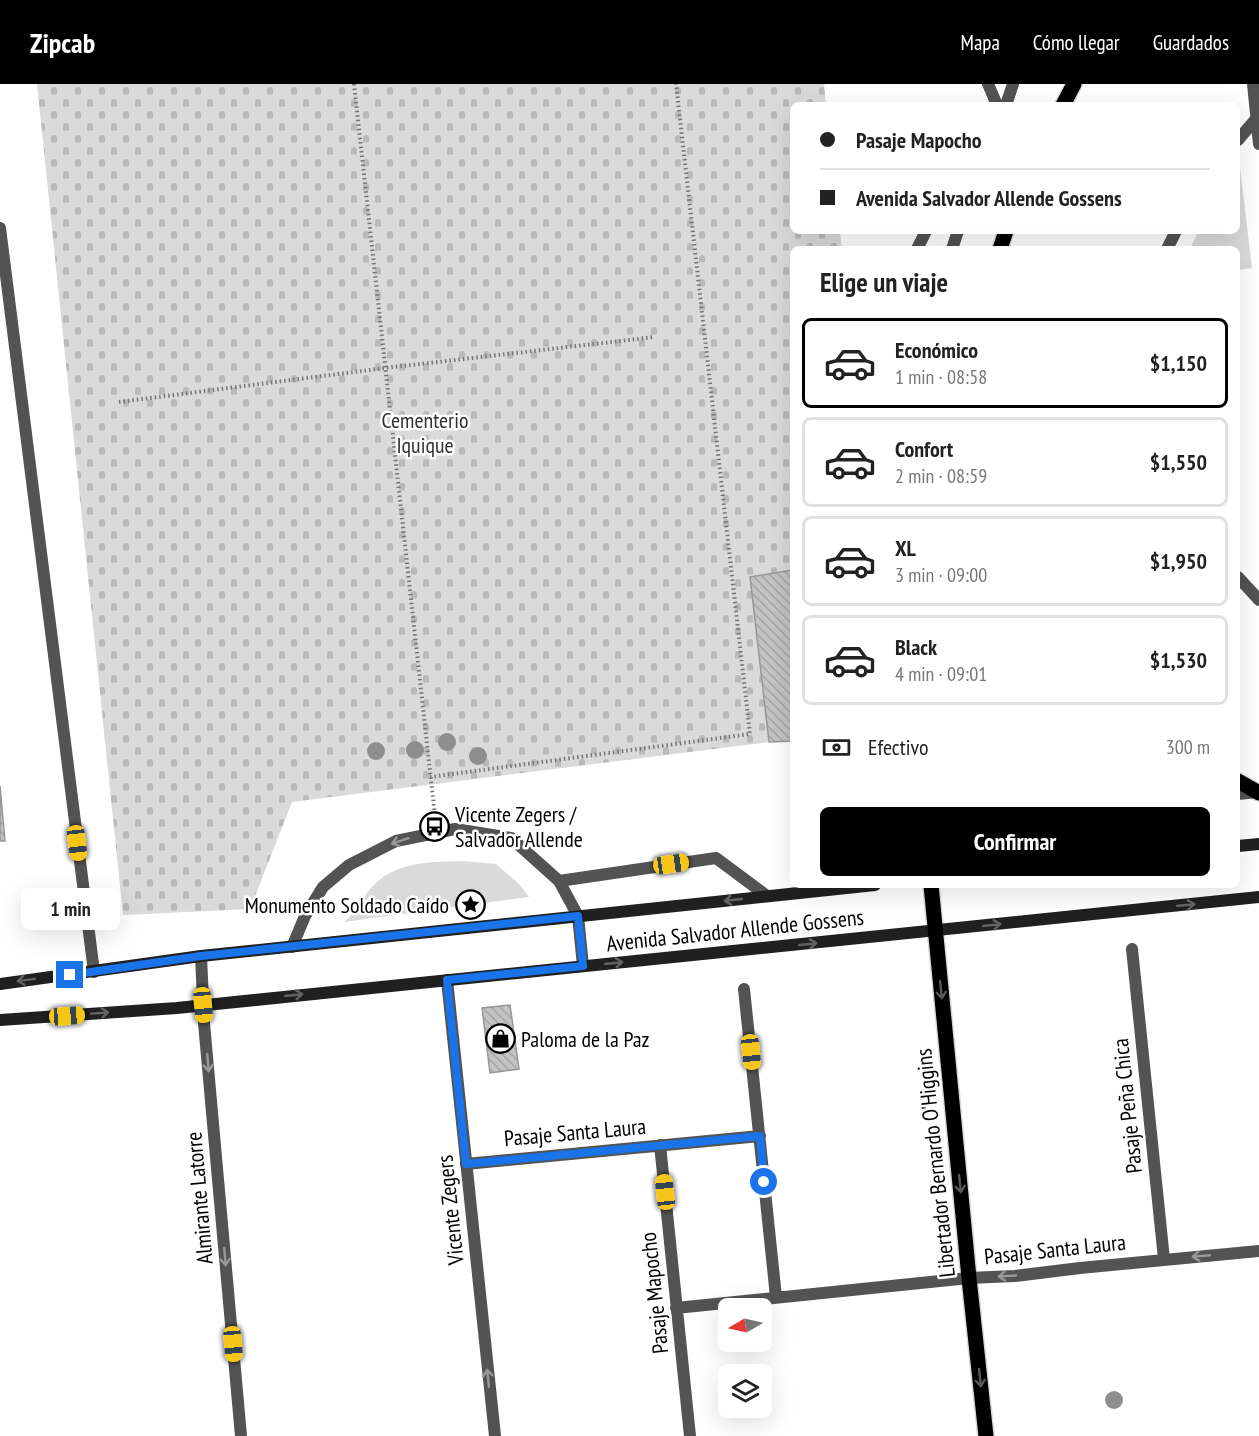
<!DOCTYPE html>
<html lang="es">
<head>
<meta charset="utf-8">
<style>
	:root { --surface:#fff; --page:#f2f2f2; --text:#222; --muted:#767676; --line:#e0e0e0; --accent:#000 }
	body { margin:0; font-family:"PT Sans Narrow",sans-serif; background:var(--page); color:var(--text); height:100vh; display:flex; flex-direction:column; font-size:22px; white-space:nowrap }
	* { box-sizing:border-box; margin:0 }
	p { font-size:20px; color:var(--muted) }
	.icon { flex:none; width:33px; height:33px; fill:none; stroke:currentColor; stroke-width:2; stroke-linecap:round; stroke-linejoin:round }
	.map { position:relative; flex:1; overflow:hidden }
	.details { position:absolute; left:790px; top:162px; width:450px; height:642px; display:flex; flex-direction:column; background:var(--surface); border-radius:9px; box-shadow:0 6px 24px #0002 }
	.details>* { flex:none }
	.guide { position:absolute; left:790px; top:18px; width:450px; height:132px; border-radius:9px; box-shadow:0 6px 24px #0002; display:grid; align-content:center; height:132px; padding:0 30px; background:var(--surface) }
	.needle { width:39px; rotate:261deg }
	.controls { position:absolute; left:718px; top:1214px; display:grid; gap:12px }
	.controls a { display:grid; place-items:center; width:54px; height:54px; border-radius:9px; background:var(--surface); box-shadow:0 6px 24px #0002; font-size:30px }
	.end { position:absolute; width:27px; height:27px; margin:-14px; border:8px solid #1a73e8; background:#fff; box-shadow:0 0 0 3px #fff }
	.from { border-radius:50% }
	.bubble { position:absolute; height:42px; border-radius:9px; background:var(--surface); box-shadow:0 6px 24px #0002; font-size:20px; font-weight:700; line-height:42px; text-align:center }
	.car { position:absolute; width:18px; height:36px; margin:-18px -9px; border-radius:8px; box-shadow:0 0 4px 2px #0007; background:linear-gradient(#f5c518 24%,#345 0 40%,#f5c518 0 76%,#345 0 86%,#f5c518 0) }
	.guide b { display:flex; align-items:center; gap:21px; height:57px; font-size:22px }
	.guide b+b { border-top:2px solid var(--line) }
	.guide i { width:15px; height:15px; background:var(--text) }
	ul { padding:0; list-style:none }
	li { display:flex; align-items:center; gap:18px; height:90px; margin:0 12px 9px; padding:0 18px; border:3px solid var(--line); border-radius:9px }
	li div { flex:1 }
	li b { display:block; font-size:22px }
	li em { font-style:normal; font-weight:700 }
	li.active { border-color:var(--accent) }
	li>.icon { width:54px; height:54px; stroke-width:1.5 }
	h2 { padding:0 30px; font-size:27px; line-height:72px }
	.pay { display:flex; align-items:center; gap:15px; height:66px; padding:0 30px; font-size:22px }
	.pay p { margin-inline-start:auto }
	.primary-button { display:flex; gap:12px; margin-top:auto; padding:12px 30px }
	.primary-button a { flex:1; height:69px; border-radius:9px; background:var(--accent); color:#fff; font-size:24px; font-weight:700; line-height:69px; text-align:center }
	header { display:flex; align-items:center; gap:36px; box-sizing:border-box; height:84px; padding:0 30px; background:var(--accent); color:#fff }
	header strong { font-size:28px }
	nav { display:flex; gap:33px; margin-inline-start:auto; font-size:21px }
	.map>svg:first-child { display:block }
	.cemetery { fill:url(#cemetery-stones) }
	.park { fill:#dadada }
	.building { fill:url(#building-back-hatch); stroke:#979797; stroke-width:1.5 }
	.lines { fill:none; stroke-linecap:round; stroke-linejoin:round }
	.primary-casing { stroke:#dbdbdb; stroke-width:18 }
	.path { stroke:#757575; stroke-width:4; stroke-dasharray:1.5 3; stroke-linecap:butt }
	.service { stroke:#535353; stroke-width:12 }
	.minor { stroke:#535353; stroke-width:12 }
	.tertiary { stroke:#535353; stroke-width:12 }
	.secondary { stroke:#202020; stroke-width:12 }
	.primary { stroke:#000; stroke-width:15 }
	.tree { fill:#8e8e8e }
	.oneway { stroke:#989898 }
	.oneway2 { stroke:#636363 }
	.oneway3 { stroke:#595959 }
	.route { stroke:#1a73e8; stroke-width:8 }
	.labels { text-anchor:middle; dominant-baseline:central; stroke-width:5; stroke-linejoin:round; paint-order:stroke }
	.park-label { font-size:22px; fill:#313131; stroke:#fff }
	.poi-label { font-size:22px; fill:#000; stroke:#fff; text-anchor:start }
	.street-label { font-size:22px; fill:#000; stroke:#fff }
</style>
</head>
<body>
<header>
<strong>Zipcab</strong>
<nav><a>Mapa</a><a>Cómo llegar</a><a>Guardados</a></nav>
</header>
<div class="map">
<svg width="1259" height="1352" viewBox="0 0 1259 1352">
	<defs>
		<pattern id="cemetery-stones" width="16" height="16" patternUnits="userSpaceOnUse" patternTransform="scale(1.5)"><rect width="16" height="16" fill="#dadada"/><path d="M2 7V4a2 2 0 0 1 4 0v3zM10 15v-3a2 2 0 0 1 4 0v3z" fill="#b9b9b9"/></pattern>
		<pattern id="building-back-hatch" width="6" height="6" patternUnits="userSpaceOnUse" patternTransform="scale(1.5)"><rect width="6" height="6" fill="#c3c3c3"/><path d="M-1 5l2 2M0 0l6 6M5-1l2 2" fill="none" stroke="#a6a6a6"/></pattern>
	</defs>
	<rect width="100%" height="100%" fill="#fff"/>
	<path class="cemetery" d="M 37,0 L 824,0 L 826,21 L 794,21 L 794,147 L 840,147 L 842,165 L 794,165 L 793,486 L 750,493 L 769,658 L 292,718 L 250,825 L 123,831 Z"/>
	<path class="park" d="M 1240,83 L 1252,184 L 1238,186 L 1238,165 L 1190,165 L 1198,147 L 1238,147 L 1238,86 Z
		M 463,777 L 496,780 L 520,801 L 529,813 L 344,838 C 358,827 364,809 377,798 C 401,777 433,778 463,777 Z"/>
	<path class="building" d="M 794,486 L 794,657 L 769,658 L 750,493 Z
		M 0,702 L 5,757 L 0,757 Z
		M 510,921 L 519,985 L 490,989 L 482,924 Z"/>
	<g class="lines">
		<defs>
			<path id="primary" d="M 1063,21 L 1074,0
				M 1000,165 L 1006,147
				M 1238,697 L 1259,709
				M 931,801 L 969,1194 L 986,1352"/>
		</defs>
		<use href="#primary" class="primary-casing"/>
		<path class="path" d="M 354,0 L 435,732
			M 119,318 L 385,284 L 655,253
			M 430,693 L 750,650 L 676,0"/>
		<path class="service" d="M 988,0 L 997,21
			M 1006,21 L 1013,0
			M 0,144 L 94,888
			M 917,165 L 926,147
			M 952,165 L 958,147
			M 1238,710 L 1258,708
			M 559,797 L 716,774 L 767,812
			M 292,863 L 305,832 L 323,803 L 349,781 L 396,757 L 455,745 L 511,754 L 559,797 L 578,832 L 583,882"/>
		<path class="minor" d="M 1253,0 L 1259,60
			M 1238,56 L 1256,35
			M 1167,165 L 1176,147
			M 1238,493 L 1259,516
			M 1132,865 L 1164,1175
			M 201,872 L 204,939 L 241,1352
			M 744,905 L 776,1213
			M 660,1061 L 690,1352
			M 466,1080 L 760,1052
			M 676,1224 L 969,1194 L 1015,1192 L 1080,1184 L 1259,1167"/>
		<path class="tertiary" d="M 447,896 L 495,1352"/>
		<path class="secondary" d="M 1238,762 L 1259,760
			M 0,900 L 201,872 L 875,801
			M 0,936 L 177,924 L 1259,813"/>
		<use href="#primary" class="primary"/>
	</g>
	<g class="tree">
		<circle cx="447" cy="658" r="9"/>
		<circle cx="415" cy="666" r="9"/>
		<circle cx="376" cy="667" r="9"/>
		<circle cx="478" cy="672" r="9"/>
		<circle cx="1114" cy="1316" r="9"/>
	</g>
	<defs><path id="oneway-shaft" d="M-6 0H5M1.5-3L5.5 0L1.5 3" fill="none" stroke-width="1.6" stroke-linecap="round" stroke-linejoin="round" transform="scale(1.5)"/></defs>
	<g class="oneway">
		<use href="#oneway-shaft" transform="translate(400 757) rotate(162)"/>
		<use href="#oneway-shaft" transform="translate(208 979) rotate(85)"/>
		<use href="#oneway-shaft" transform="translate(1201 1172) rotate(175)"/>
		<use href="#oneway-shaft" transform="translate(225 1173) rotate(85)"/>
		<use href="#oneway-shaft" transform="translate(1007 1192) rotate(177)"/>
		<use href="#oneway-shaft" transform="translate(488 1294) rotate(-96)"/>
	</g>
	<g class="oneway2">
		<use href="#oneway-shaft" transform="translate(733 816) rotate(174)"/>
		<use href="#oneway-shaft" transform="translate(1186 821) rotate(-6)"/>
		<use href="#oneway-shaft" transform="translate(992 841) rotate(-6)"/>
		<use href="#oneway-shaft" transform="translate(808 860) rotate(-6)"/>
		<use href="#oneway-shaft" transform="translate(614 879) rotate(-6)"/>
		<use href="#oneway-shaft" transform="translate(26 896) rotate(173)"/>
		<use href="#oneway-shaft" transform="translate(294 911) rotate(-6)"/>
		<use href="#oneway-shaft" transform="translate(100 929) rotate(-4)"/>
	</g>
	<g class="oneway3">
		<use href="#oneway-shaft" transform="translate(941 906) rotate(84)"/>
		<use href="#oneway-shaft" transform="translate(960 1100) rotate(84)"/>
		<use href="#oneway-shaft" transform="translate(980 1294) rotate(84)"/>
	</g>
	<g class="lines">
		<path class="route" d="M 70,891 L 201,872 L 578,832 L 583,882 L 447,896 L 466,1080 L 760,1052 L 764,1098"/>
	</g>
	<defs>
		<symbol id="bus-ring" viewBox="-11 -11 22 22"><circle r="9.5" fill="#fff" stroke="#000" stroke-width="1.5"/><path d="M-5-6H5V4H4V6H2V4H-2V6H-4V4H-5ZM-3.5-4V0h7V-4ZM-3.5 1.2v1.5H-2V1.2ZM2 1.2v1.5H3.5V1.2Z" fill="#000"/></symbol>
		<symbol id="sight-ring" viewBox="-11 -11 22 22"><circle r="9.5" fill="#fff" stroke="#000" stroke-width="1.5"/><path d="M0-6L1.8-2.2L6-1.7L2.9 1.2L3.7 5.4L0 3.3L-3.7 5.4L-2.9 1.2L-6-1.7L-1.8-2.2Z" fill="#000"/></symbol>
		<symbol id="shop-ring" viewBox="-11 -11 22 22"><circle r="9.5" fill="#fff" stroke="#000" stroke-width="1.5"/><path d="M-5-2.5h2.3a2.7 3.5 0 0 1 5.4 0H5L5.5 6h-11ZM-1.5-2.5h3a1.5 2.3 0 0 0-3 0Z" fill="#000"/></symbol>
	</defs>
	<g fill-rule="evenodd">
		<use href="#bus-ring" x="418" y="726" width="33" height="33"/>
		<use href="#sight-ring" x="454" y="804" width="33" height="33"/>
		<use href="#shop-ring" x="484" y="938" width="33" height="33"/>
	</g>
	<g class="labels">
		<g class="park-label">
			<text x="425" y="336">Cementerio<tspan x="425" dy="25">Iquique</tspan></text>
		</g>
		<g class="poi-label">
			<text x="455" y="730">Vicente Zegers /<tspan x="455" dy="25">Salvador Allende</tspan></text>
			<text x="449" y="821" text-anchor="end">Monumento Soldado Caído</text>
			<text x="521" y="955">Paloma de la Paz</text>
		</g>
		<g class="street-label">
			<text transform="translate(735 846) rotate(-6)">Avenida Salvador Allende Gossens</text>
			<text transform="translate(1127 1022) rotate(-96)">Pasaje Peña Chica</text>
			<text transform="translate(575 1048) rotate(-5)">Pasaje Santa Laura</text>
			<text transform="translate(935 1079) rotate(-96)">Libertador Bernardo O'Higgins</text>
			<text transform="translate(199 1114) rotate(-95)">Almirante Latorre</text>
			<text transform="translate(450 1126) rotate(-96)">Vicente Zegers</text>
			<text transform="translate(1055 1165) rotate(-6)">Pasaje Santa Laura</text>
			<text transform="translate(654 1209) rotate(-96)">Pasaje Mapocho</text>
		</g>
	</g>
</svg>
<div class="controls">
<a><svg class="needle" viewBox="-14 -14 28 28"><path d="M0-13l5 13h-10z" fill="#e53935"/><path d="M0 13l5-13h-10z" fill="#767676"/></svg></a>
<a><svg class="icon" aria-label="layers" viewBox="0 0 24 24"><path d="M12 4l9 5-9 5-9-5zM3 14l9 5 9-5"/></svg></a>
</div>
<i class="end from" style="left:764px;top:1098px"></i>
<i class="end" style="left:70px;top:891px"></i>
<div class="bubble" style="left:21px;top:804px;width:99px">1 min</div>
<i class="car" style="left:77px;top:759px;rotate:173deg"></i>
<i class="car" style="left:671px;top:780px;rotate:82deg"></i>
<i class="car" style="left:203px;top:921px;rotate:175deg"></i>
<i class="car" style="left:67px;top:932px;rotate:86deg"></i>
<i class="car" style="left:751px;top:968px;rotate:174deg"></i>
<i class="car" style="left:665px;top:1108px;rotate:354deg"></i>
<i class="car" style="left:233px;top:1260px;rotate:175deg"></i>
<div class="guide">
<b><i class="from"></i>Pasaje Mapocho</b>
<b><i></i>Avenida Salvador Allende Gossens</b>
</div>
<section class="details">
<h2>Elige un viaje</h2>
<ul>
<li class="active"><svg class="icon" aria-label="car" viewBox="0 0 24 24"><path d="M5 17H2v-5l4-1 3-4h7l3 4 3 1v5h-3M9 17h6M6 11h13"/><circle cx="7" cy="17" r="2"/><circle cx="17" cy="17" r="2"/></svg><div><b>Económico</b><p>1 min · 08:58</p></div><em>$1,150</em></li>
<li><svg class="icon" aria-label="car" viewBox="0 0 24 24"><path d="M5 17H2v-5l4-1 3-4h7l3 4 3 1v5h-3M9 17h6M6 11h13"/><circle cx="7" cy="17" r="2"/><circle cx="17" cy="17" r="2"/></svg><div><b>Confort</b><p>2 min · 08:59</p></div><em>$1,550</em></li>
<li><svg class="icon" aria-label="car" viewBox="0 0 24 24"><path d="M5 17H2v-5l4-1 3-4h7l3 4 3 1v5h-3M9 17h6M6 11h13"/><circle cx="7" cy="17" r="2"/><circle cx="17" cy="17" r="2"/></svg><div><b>XL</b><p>3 min · 09:00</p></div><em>$1,950</em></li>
<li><svg class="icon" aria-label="car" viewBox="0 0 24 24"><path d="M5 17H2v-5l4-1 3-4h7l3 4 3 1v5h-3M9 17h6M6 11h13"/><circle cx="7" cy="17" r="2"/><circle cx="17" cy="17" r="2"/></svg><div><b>Black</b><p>4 min · 09:01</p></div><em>$1,530</em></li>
</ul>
<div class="pay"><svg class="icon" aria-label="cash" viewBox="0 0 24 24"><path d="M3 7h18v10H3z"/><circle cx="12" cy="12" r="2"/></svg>Efectivo<p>300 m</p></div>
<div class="primary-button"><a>Confirmar</a></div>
</section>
</div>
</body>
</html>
